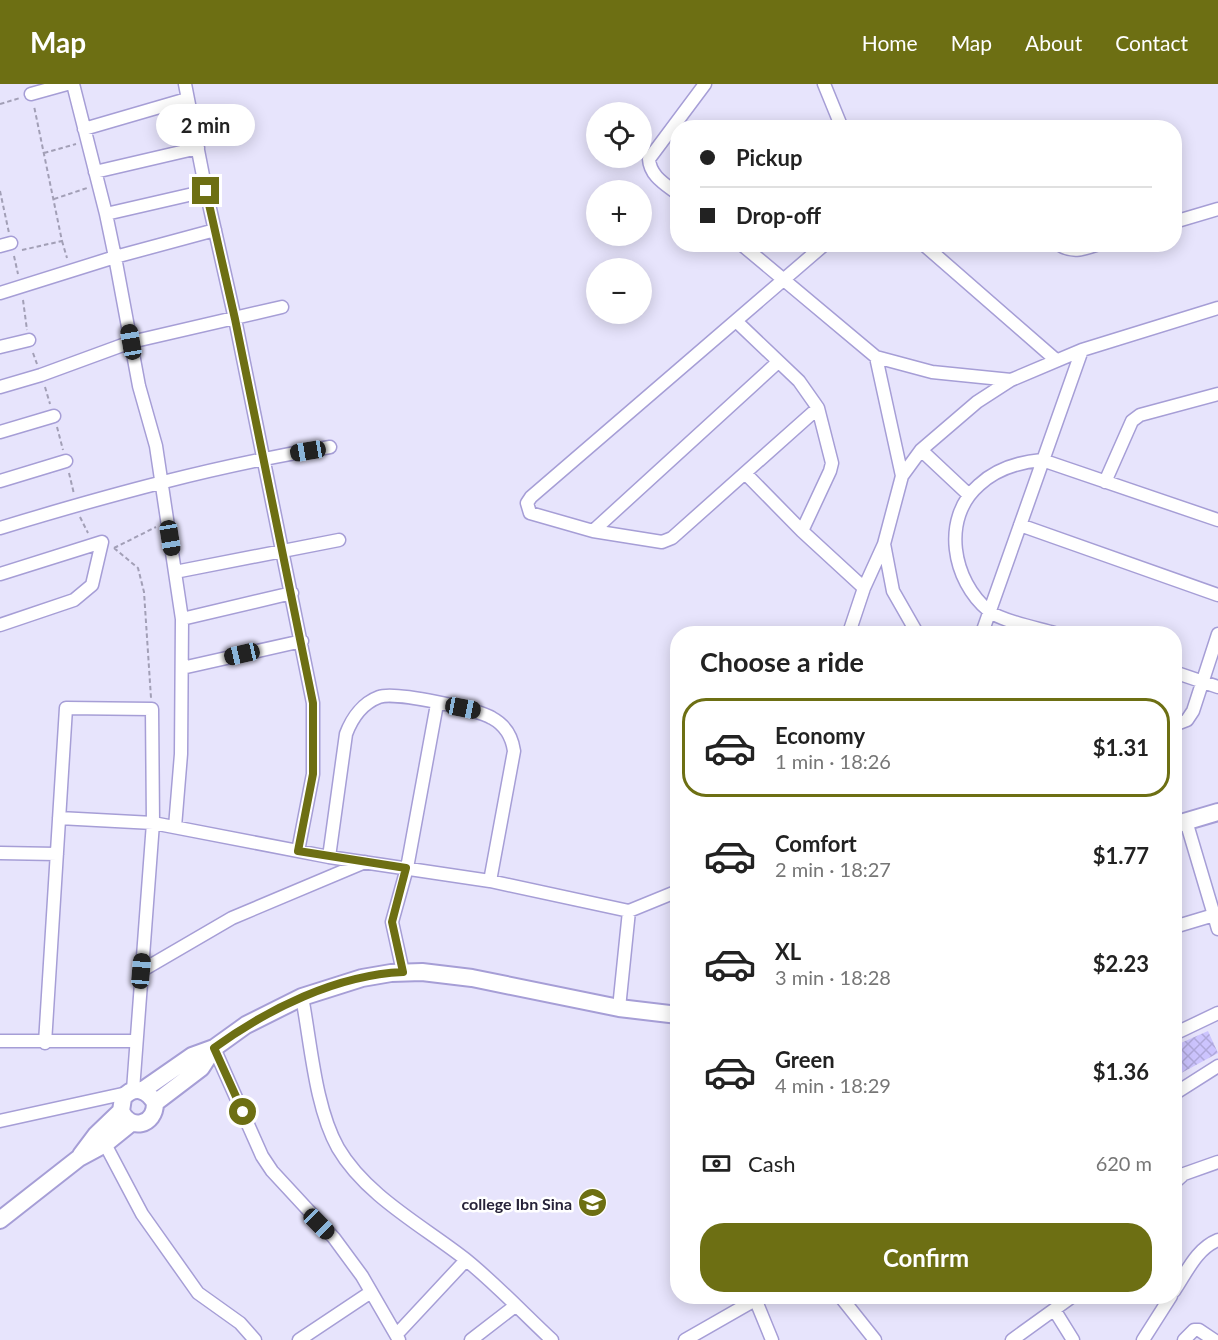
<!DOCTYPE html>
<html lang="en">
<head>
<meta charset="utf-8">
<style>
	:root { --surface:#fff; --page:#f6f6f6; --text:#222; --muted:#767676; --line:#e0e0e0; --accent:#6d6f13 }
	body { margin:0; font-family:Lato,sans-serif; background:var(--page); color:var(--text); height:100vh; display:flex; flex-direction:column; font-size:22px; white-space:nowrap }
	* { box-sizing:border-box; margin:0 }
	p { font-size:20px; color:var(--muted) }
	.icon { flex:none; width:33px; height:33px; fill:none; stroke:currentColor; stroke-width:2; stroke-linecap:round; stroke-linejoin:round }
	.map { position:relative; flex:1; overflow:hidden }
	.drawer { position:absolute; left:670px; top:542px; width:512px; height:678px; display:flex; flex-direction:column; background:var(--surface); border-radius:24px; box-shadow:0 3px 15px #0003 }
	.drawer>* { flex:none }
	.top-card { position:absolute; left:670px; top:36px; width:512px; height:132px; border-radius:24px; box-shadow:0 3px 15px #0003; display:grid; align-content:center; height:132px; padding:0 30px; background:var(--surface) }
	.controls { position:absolute; left:586px; top:18px; display:grid; gap:12px }
	.controls a { display:grid; place-items:center; width:66px; height:66px; border-radius:50%; background:var(--surface); box-shadow:0 3px 15px #0003; font-size:30px }
	.end { position:absolute; width:27px; height:27px; margin:-14px; border:8px solid #6d6f13; background:#fff; box-shadow:0 0 0 3px #fff }
	.from { border-radius:50% }
	.bubble { position:absolute; height:42px; border-radius:21px; background:var(--surface); box-shadow:0 3px 15px #0003; font-size:20px; font-weight:700; line-height:42px; text-align:center }
	.car { position:absolute; width:18px; height:36px; margin:-18px -9px; border-radius:8px; box-shadow:0 0 4px 2px #0007; background:linear-gradient(#222 24%,#8ab4d8 0 40%,#222 0 76%,#8ab4d8 0 86%,#222 0) }
	.top-card b { display:flex; align-items:center; gap:21px; height:57px; font-size:22px }
	.top-card b+b { border-top:2px solid var(--line) }
	.top-card i { width:15px; height:15px; background:var(--text) }
	ul { padding:0; list-style:none }
	li { display:flex; align-items:center; gap:18px; height:99px; margin:0 12px 9px; padding:0 18px; border:3px solid transparent; border-radius:24px }
	li div { flex:1 }
	li b { display:block; font-size:22px }
	li em { font-style:normal; font-weight:700 }
	li.active { border-color:var(--accent) }
	li>.icon { width:54px; height:54px; stroke-width:1.5 }
	h2 { padding:0 30px; font-size:27px; line-height:72px }
	.pay { display:flex; align-items:center; gap:15px; height:66px; padding:0 30px; font-size:22px }
	.pay p { margin-inline-start:auto }
	.action { display:flex; gap:12px; margin-top:auto; padding:12px 30px }
	.action a { flex:1; height:69px; border-radius:24px; background:var(--accent); color:#fff; font-size:24px; font-weight:700; line-height:69px; text-align:center }
	header { display:flex; align-items:center; gap:36px; box-sizing:border-box; height:84px; padding:0 30px; background:var(--accent); color:#fff }
	header strong { font-size:28px }
	nav { display:flex; gap:33px; margin-inline-start:auto; font-size:21px }
	.map>svg:first-child { display:block }
	.building { fill:url(#building-cross-hatch) }
	.lines { fill:none; stroke-linecap:round; stroke-linejoin:round }
	.minor-casing { stroke:#a69ed6; stroke-width:15 }
	.major-casing { stroke:#a69ed6; stroke-width:20 }
	.path { stroke:#a29fb6; stroke-width:2; stroke-dasharray:4.5 3; stroke-linecap:butt }
	.minor { stroke:#fff; stroke-width:12 }
	.major { stroke:#fff; stroke-width:16 }
	.route { stroke:#6d6f13; stroke-width:8 }
	.labels { text-anchor:middle; dominant-baseline:central; stroke-width:5; stroke-linejoin:round; paint-order:stroke }
	.poi-label { font-size:16px; font-weight:bold; fill:#272339; stroke:#fff; text-anchor:end }
</style>
</head>
<body>
<header>
<strong>Map</strong>
<nav><a>Home</a><a>Map</a><a>About</a><a>Contact</a></nav>
</header>
<div class="map">
<svg width="1218" height="1256" viewBox="0 0 1218 1256">
	<defs>
		<pattern id="building-cross-hatch" width="8" height="8" patternUnits="userSpaceOnUse" patternTransform="scale(1.5)"><rect width="8" height="8" fill="#ccc4fe"/><path d="M0 0l8 8M0 8l8-8" fill="none" stroke="#afa8da"/></pattern>
	</defs>
	<rect width="100%" height="100%" fill="#e7e4fc"/>
	<path class="building" d="M 1208,947 L 1218,969 L 1174,993 L 1174,962 Z"/>
	<g class="lines">
		<defs>
			<path id="minor" d="M 73,0 L 106,130
				M 824,0 L 842,44
				M 31,10 L 67,0
				M 84,45 L 187,15
				M 95,88 L 198,64
				M 206,107 L 235,235 L 313,619 L 313,690 L 298,767
				M 678,110 C 665,100 650,92 649,75 L 705,0
				M 1174,138 L 1218,125
				M 741,160 L 876,273 L 902,392
				M 923,160 L 1056,276
				M 1058,160 C 1073,170 1084,165 1099,160
				M 0,162 L 11,159
				M 0,209 L 115,173 L 106,130 L 206,107 L 185,0
				M 736,237 L 799,297 L 818,324 L 672,454 L 662,458 L 593,447 L 530,429 L 527,419 L 531,413 C 629,329 727,244 825,160
				M 0,263 L 29,256
				M 876,273 L 932,288 L 1011,296
				M 0,303 L 41,291 L 131,258 L 282,223
				M 0,348 L 54,332
				M 921,366 L 969,411
				M 745,389 L 802,447 L 864,504
				M 0,397 L 66,377
				M 1105,398 L 1132,337 L 1140,331 L 1218,310
				M 1020,441 L 1218,511
				M 0,444 C 109,411 218,381 330,363
				M 593,447 L 778,278
				M 802,447 L 830,387 L 832,379 L 818,324
				M 175,488 L 339,456
				M 0,490 L 102,458 L 92,501 L 74,516 L 0,541
				M 182,535 L 292,509
				M 849,549 L 864,504 L 884,460
				M 917,549 L 893,507 L 884,460 L 902,392 L 921,366 L 977,318 L 1011,296 L 1082,266 L 1218,224
				M 982,549 L 1082,266
				M 1054,549 C 1037,544 1001,537 989,527 C 952,497 941,434 979,401 C 996,385 1019,378 1042,376 L 1218,436
				M 182,584 L 302,557
				M 1174,588 L 1218,603
				M 1174,641 L 1187,636 L 1193,627 L 1218,550
				M 59,734 L 153,739 L 329,773 L 490,797 L 629,827 L 678,807
				M 1186,737 L 1214,831 L 1218,830
				M 175,743 L 181,670 L 182,535 L 156,362 L 139,302 L 115,173 L 215,146
				M 0,769 L 57,770
				M 329,773 L 346,650 C 352,634 363,619 379,613 C 395,607 477,625 492,634 C 505,641 512,653 514,667 L 490,797
				M 1174,843 L 1214,831 L 1218,845
				M 141,887 L 232,834 L 365,778
				M 403,888 L 392,838 L 407,784 L 437,620
				M 302,913 C 311,960 315,1023 338,1064 C 366,1112 423,1142 465,1175 C 496,1200 523,1229 552,1256
				M 619,924 L 629,827
				M 1174,950 L 1218,929
				M 0,957 L 135,957
				M 45,959 L 66,624 L 152,625 L 153,739 L 133,1006
				M 214,964 L 262,1072 L 272,1087 L 334,1154 L 362,1192 L 399,1256
				M 1174,1010 L 1218,982
				M 0,1037 L 127,1009
				M 105,1060 L 142,1130 L 198,1209 L 240,1239 L 255,1256
				M 1174,1099 L 1184,1090 L 1218,1078
				M 1174,1207 C 1187,1188 1196,1165 1218,1156
				M 840,1212 L 875,1256
				M 756,1217 L 772,1256
				M 1055,1227 L 1073,1256
				M 397,1250 L 466,1176
				M 299,1256 L 371,1208
				M 471,1256 L 515,1222
				M 685,1256 L 762,1212
				M 1012,1256 L 1073,1212
				M 1143,1256 L 1171,1212
				M 1184,1256 L 1194,1246 L 1199,1246 L 1214,1256"/>
			<path id="major" d="M 1174,741 L 1218,728
				M 143,1006 L 192,972 L 214,964 L 246,941 L 302,913 L 362,894 L 391,889 L 422,888 L 472,894 L 619,924 L 678,931
				M 155,1019 C 147,1005 134,1001 123,1014 L 121,1027 C 130,1047 155,1042 155,1019 L 201,984 L 214,964
				M 81,1071 L 96,1051 L 121,1027
				M 0,1136 L 79,1074 L 105,1060 L 131,1039"/>
		</defs>
		<use href="#minor" class="minor-casing"/>
		<use href="#major" class="major-casing"/>
		<path class="path" d="M 0,20 L 20,14
			M 44,69 L 76,60
			M 0,107 L 9,149
			M 54,115 L 87,104
			M 62,157 L 67,174
			M 22,166 L 62,157 L 34,22
			M 14,172 L 18,190
			M 23,216 L 27,246
			M 33,269 L 37,280
			M 45,303 L 50,320
			M 57,343 L 63,366
			M 69,389 L 74,410
			M 80,433 L 88,449
			M 114,464 L 138,484 L 144,508 L 151,614
			M 114,464 L 156,443"/>
		<use href="#minor" class="minor"/>
		<use href="#major" class="major"/>
	</g>
	<g class="lines">
		<path class="route" d="M 206,107 L 235,235 L 313,619 L 313,690 L 298,767 L 406,784 L 392,838 L 403,888 C 336,891 268,925 214,964 L 243,1028"/>
	</g>
	<defs>
		<symbol id="school-disc" viewBox="-11 -11 22 22"><circle r="9.5" fill="#6d6f13" stroke="#fff"/><path d="M0-5L7-2L0 1L-7-2ZM-4 1L0 2.5L4 1V4Q0 6-4 4Z" fill="#fff"/></symbol>
	</defs>
	<g fill-rule="evenodd">
		<use href="#school-disc" x="576" y="1102" width="33" height="33"/>
	</g>
	<g class="labels">
		<g class="poi-label">
			<text x="572" y="1119">college Ibn Sina</text>
		</g>
	</g>
</svg>
<div class="controls">
<a><svg class="icon" aria-label="locate" viewBox="0 0 24 24"><circle cx="12" cy="12" r="6"/><path d="M12 2v4M12 18v4M2 12h4M18 12h4"/></svg></a>
<a>+</a>
<a>−</a>
</div>
<i class="end from" style="left:243px;top:1028px"></i>
<i class="end" style="left:206px;top:107px"></i>
<div class="bubble" style="left:156px;top:20px;width:99px">2 min</div>
<i class="car" style="left:131px;top:258px;rotate:350deg"></i>
<i class="car" style="left:308px;top:367px;rotate:261deg"></i>
<i class="car" style="left:170px;top:454px;rotate:171deg"></i>
<i class="car" style="left:242px;top:570px;rotate:257deg"></i>
<i class="car" style="left:463px;top:624px;rotate:101deg"></i>
<i class="car" style="left:141px;top:887px;rotate:5deg"></i>
<i class="car" style="left:319px;top:1140px;rotate:135deg"></i>
<div class="top-card">
<b><i class="from"></i>Pickup</b>
<b><i></i>Drop-off</b>
</div>
<section class="drawer">
<h2>Choose a ride</h2>
<ul>
<li class="active"><svg class="icon" aria-label="car" viewBox="0 0 24 24"><path d="M5 17H2v-5l4-1 3-4h7l3 4 3 1v5h-3M9 17h6M6 11h13"/><circle cx="7" cy="17" r="2"/><circle cx="17" cy="17" r="2"/></svg><div><b>Economy</b><p>1 min · 18:26</p></div><em>$1.31</em></li>
<li><svg class="icon" aria-label="car" viewBox="0 0 24 24"><path d="M5 17H2v-5l4-1 3-4h7l3 4 3 1v5h-3M9 17h6M6 11h13"/><circle cx="7" cy="17" r="2"/><circle cx="17" cy="17" r="2"/></svg><div><b>Comfort</b><p>2 min · 18:27</p></div><em>$1.77</em></li>
<li><svg class="icon" aria-label="car" viewBox="0 0 24 24"><path d="M5 17H2v-5l4-1 3-4h7l3 4 3 1v5h-3M9 17h6M6 11h13"/><circle cx="7" cy="17" r="2"/><circle cx="17" cy="17" r="2"/></svg><div><b>XL</b><p>3 min · 18:28</p></div><em>$2.23</em></li>
<li><svg class="icon" aria-label="car" viewBox="0 0 24 24"><path d="M5 17H2v-5l4-1 3-4h7l3 4 3 1v5h-3M9 17h6M6 11h13"/><circle cx="7" cy="17" r="2"/><circle cx="17" cy="17" r="2"/></svg><div><b>Green</b><p>4 min · 18:29</p></div><em>$1.36</em></li>
</ul>
<div class="pay"><svg class="icon" aria-label="cash" viewBox="0 0 24 24"><path d="M3 7h18v10H3z"/><circle cx="12" cy="12" r="2"/></svg>Cash<p>620 m</p></div>
<div class="action"><a>Confirm</a></div>
</section>
</div>
</body>
</html>
